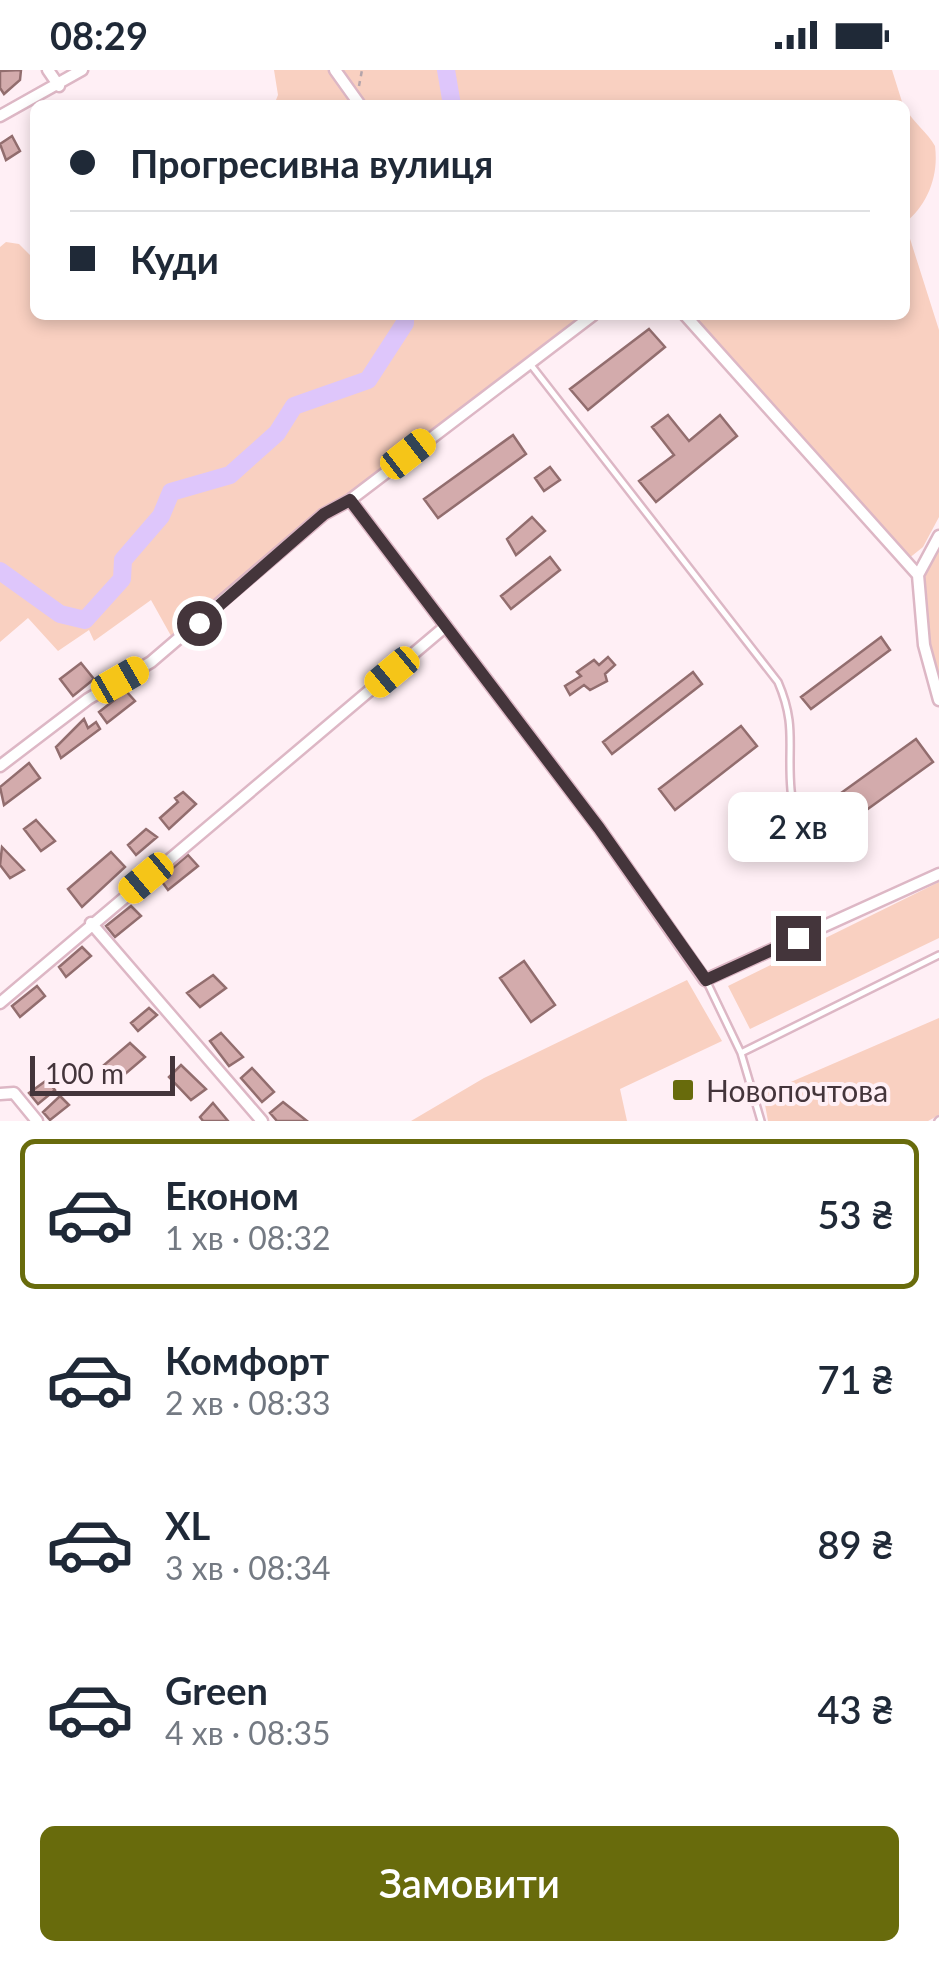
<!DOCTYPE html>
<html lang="uk">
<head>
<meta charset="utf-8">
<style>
	:root { --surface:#fff; --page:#f6f6f7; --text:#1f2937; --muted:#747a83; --line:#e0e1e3; --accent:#686b0c }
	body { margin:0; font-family:Lato,sans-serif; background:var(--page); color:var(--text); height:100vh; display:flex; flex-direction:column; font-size:38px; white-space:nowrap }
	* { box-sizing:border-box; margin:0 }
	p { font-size:32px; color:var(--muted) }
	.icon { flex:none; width:55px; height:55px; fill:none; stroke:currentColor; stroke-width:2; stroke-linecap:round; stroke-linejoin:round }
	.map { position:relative; height:1051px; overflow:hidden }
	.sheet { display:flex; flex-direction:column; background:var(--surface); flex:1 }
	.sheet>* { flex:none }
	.top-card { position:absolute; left:30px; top:30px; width:880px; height:220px; border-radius:15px; box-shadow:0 5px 15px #0003; display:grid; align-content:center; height:220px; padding:0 40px; background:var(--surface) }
	.scale { position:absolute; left:30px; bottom:25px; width:145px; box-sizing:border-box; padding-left:10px; border:5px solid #44353b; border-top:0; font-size:28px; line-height:35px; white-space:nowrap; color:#44353b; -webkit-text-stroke:8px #ffeff5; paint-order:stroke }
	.end { position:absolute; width:45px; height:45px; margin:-22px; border:12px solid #44353b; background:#fff; box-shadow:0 0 0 5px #fff }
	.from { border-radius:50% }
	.bubble { position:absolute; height:70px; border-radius:15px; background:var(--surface); box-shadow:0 5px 15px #0003; font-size:32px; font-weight:600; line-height:70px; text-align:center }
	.car { position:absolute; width:30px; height:60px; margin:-30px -15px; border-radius:12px; box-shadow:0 0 8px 2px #0007; background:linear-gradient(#f5c518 24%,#345 0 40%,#f5c518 0 76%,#345 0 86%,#f5c518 0) }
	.top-card b { display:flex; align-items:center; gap:35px; height:95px; font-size:38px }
	.top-card b+b { border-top:2px solid var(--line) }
	.top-card i { width:25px; height:25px; background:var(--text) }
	ul { padding:18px 0 0; list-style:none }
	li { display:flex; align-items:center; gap:30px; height:150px; margin:0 20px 15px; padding:0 20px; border:5px solid transparent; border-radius:15px }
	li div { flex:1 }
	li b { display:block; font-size:38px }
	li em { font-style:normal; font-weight:600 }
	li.current { border-color:var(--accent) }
	li>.icon { width:90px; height:90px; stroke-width:1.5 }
	.action { display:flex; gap:20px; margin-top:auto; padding:20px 40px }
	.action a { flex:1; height:115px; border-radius:15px; background:var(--accent); color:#fff; font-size:40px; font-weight:600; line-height:115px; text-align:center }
	.status { display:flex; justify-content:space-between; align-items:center; height:70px; padding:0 50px; background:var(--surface); direction:ltr }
	.status svg { height:28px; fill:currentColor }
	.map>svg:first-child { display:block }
	.green { fill:#f9d0c1 }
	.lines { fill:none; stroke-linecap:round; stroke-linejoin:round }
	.river { stroke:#dec6fb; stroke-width:18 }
	.building { fill:#d3abac; stroke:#926d6e; stroke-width:2.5 }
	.service-casing { stroke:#ddb7c5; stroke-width:10 }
	.minor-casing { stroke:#ddb7c5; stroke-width:15 }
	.path { stroke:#b4a4aa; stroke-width:2.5; stroke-dasharray:5 5; stroke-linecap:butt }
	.service { stroke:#fff; stroke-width:5 }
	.minor { stroke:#fff; stroke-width:10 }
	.route { stroke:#44353b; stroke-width:12 }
	.poi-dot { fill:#686b0c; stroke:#ffeff5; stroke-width:4 }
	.labels { text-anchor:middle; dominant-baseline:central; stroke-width:8; stroke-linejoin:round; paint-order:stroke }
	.poi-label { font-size:30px; fill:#44353b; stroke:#ffeff5; text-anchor:start }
</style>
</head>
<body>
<div class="status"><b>08:29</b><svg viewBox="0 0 49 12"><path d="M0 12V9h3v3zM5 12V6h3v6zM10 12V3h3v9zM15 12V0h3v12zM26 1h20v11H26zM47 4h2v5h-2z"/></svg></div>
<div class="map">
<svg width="939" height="1051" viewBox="0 0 939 1051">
	<rect width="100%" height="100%" fill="#ffeff5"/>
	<path class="green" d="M 274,0 L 892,0 L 903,35 L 274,35 L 278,25 Z
		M 905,38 C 913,52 928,63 935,76 C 939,107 927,135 905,153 L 939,260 L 939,447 L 923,477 L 908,489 L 685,245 L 905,245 Z
		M 6,172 L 19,174 L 35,190 L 35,245 L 593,245 L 324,444 L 175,573 L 151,530 L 94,571 L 89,560 L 58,581 L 28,548 L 0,572 L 0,177 Z
		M 939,466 L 939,630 L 918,505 Z
		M 939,812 L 939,868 L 750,959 L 728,916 Z
		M 687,910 L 722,971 L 620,1019 L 627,1051 L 411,1051 L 484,1008 Z
		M 939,948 L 939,1045 L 928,1051 L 768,1051 L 763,1024 Z"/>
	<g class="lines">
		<path class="river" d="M 446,0 L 452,35
			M 0,501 L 60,544 L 85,550 L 122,509 L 123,490 L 161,446 L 171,422 L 230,405 L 277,363 L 294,336 L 368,310 L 405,253 L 405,245"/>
	</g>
	<path class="building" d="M 21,0 L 20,10 L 4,24 L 0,18 L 0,1 Z
		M 12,66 L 20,81 L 6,90 L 0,74 Z
		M 649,259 L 665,277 L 588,340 L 570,319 Z
		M 668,345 L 689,371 L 720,345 L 737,366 L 656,432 L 639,411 L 674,385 L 652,357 Z
		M 513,365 L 526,384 L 438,448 L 424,429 Z
		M 550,397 L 560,410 L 544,421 L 535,408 Z
		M 532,447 L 545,461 L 516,485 L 507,469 Z
		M 550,487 L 560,500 L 511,539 L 501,526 Z
		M 881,567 L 890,580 L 811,639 L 801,627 Z
		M 608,587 L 615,595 L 605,604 L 607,611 L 590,620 L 584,615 L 570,625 L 565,616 L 581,606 L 577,602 L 594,590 L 599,595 Z
		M 81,593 L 94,609 L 73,626 L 60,609 Z
		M 693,602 L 702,614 L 612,684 L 603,672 Z
		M 126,621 L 135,631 L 107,653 L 99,642 Z
		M 84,649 L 88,658 L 96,652 L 100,659 L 61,688 L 56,677 Z
		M 741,656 L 757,676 L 675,740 L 659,719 Z
		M 916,669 L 933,692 L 822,772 L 805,749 Z
		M 29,693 L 40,708 L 4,735 L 0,717 Z
		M 183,722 L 196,734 L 169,759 L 160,748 L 178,732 L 175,728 Z
		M 36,750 L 55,771 L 41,781 L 24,759 Z
		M 146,759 L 157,767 L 136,785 L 128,775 Z
		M 2,777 L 24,800 L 10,808 L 0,795 Z
		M 111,782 L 125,797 L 82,837 L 68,819 Z
		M 188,785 L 198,796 L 168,820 L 160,809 Z
		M 131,836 L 141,846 L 115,867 L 106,856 Z
		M 82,877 L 91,886 L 66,907 L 59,897 Z
		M 524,891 L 555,935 L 531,952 L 500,908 Z
		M 213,905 L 226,918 L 200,937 L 187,923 Z
		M 37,916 L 45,926 L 20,947 L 12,936 Z
		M 149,938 L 157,945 L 138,961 L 131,953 Z
		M 221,963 L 243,987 L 229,996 L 210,971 Z
		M 130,973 L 145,987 L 118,1010 L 104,995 Z
		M 181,995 L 206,1019 L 191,1030 L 169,1007 Z
		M 252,998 L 274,1022 L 262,1032 L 241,1008 Z
		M 47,1010 L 55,1020 L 38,1034 L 29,1023 Z
		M 60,1026 L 69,1035 L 50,1050 L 43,1042 Z
		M 283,1032 L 307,1051 L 277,1051 L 270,1043 Z
		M 213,1033 L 228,1051 L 203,1051 L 200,1047 Z"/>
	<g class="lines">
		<defs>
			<path id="service" d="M 531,295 L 778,612 C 797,656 787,676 791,720 C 792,733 797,746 800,758
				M 706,910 L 741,983 L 761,1051
				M 741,983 L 939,885
				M 938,1051 L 939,1050"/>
			<path id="minor" d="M 48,0 L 59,16
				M 335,0 L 360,35
				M 0,46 L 82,0
				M 685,245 L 918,505
				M 350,430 L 599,758 L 705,910 L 939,804
				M 939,466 L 918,505 L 924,575 L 939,630
				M 0,696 L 88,629 L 151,592 L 324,444 L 350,430 L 593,245
				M 91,853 L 262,1051
				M 0,933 L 446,556
				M 0,1024 L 14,1023 L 37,1051"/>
		</defs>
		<use href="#service" class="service-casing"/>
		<use href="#minor" class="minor-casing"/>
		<path class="path" d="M 359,16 L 362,0"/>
		<use href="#service" class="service"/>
		<use href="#minor" class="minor"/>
	</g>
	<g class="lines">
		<path class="route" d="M 199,553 L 324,444 L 350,430 L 599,758 L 706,910 L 798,868"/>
	</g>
	<rect class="poi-dot" x="671" y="1008" width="24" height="24" rx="5"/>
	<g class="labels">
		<g class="poi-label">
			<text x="706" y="1020">Новопочтова</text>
		</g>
	</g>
</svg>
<div class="scale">100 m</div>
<i class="end from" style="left:199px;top:553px"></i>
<i class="end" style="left:798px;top:868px"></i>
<div class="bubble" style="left:728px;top:722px;width:140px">2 хв</div>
<i class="car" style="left:408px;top:384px;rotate:52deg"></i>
<i class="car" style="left:392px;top:602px;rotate:230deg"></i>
<i class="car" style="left:120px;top:610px;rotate:60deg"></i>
<i class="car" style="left:146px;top:808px;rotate:230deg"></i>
<div class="top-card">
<b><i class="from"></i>Прогресивна вулиця</b>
<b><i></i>Куди</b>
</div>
</div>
<section class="sheet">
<ul>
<li class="current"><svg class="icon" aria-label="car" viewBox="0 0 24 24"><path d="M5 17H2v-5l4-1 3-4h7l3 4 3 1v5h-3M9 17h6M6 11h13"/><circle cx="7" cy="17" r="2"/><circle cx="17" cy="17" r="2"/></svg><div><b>Економ</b><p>1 хв · 08:32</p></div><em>53 ₴</em></li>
<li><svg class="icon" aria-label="car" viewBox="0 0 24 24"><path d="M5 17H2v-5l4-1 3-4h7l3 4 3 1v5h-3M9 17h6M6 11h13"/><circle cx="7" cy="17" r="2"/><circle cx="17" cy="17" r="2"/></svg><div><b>Комфорт</b><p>2 хв · 08:33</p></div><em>71 ₴</em></li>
<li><svg class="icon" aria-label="car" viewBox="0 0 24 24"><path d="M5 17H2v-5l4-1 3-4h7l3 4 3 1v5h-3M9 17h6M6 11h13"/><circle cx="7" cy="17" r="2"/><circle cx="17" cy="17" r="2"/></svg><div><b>XL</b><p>3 хв · 08:34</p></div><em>89 ₴</em></li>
<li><svg class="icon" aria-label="car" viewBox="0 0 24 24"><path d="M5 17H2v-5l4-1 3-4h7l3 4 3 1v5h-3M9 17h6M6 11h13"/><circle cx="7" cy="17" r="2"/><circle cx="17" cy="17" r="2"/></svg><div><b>Green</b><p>4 хв · 08:35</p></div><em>43 ₴</em></li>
</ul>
<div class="action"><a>Замовити</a></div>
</section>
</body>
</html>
